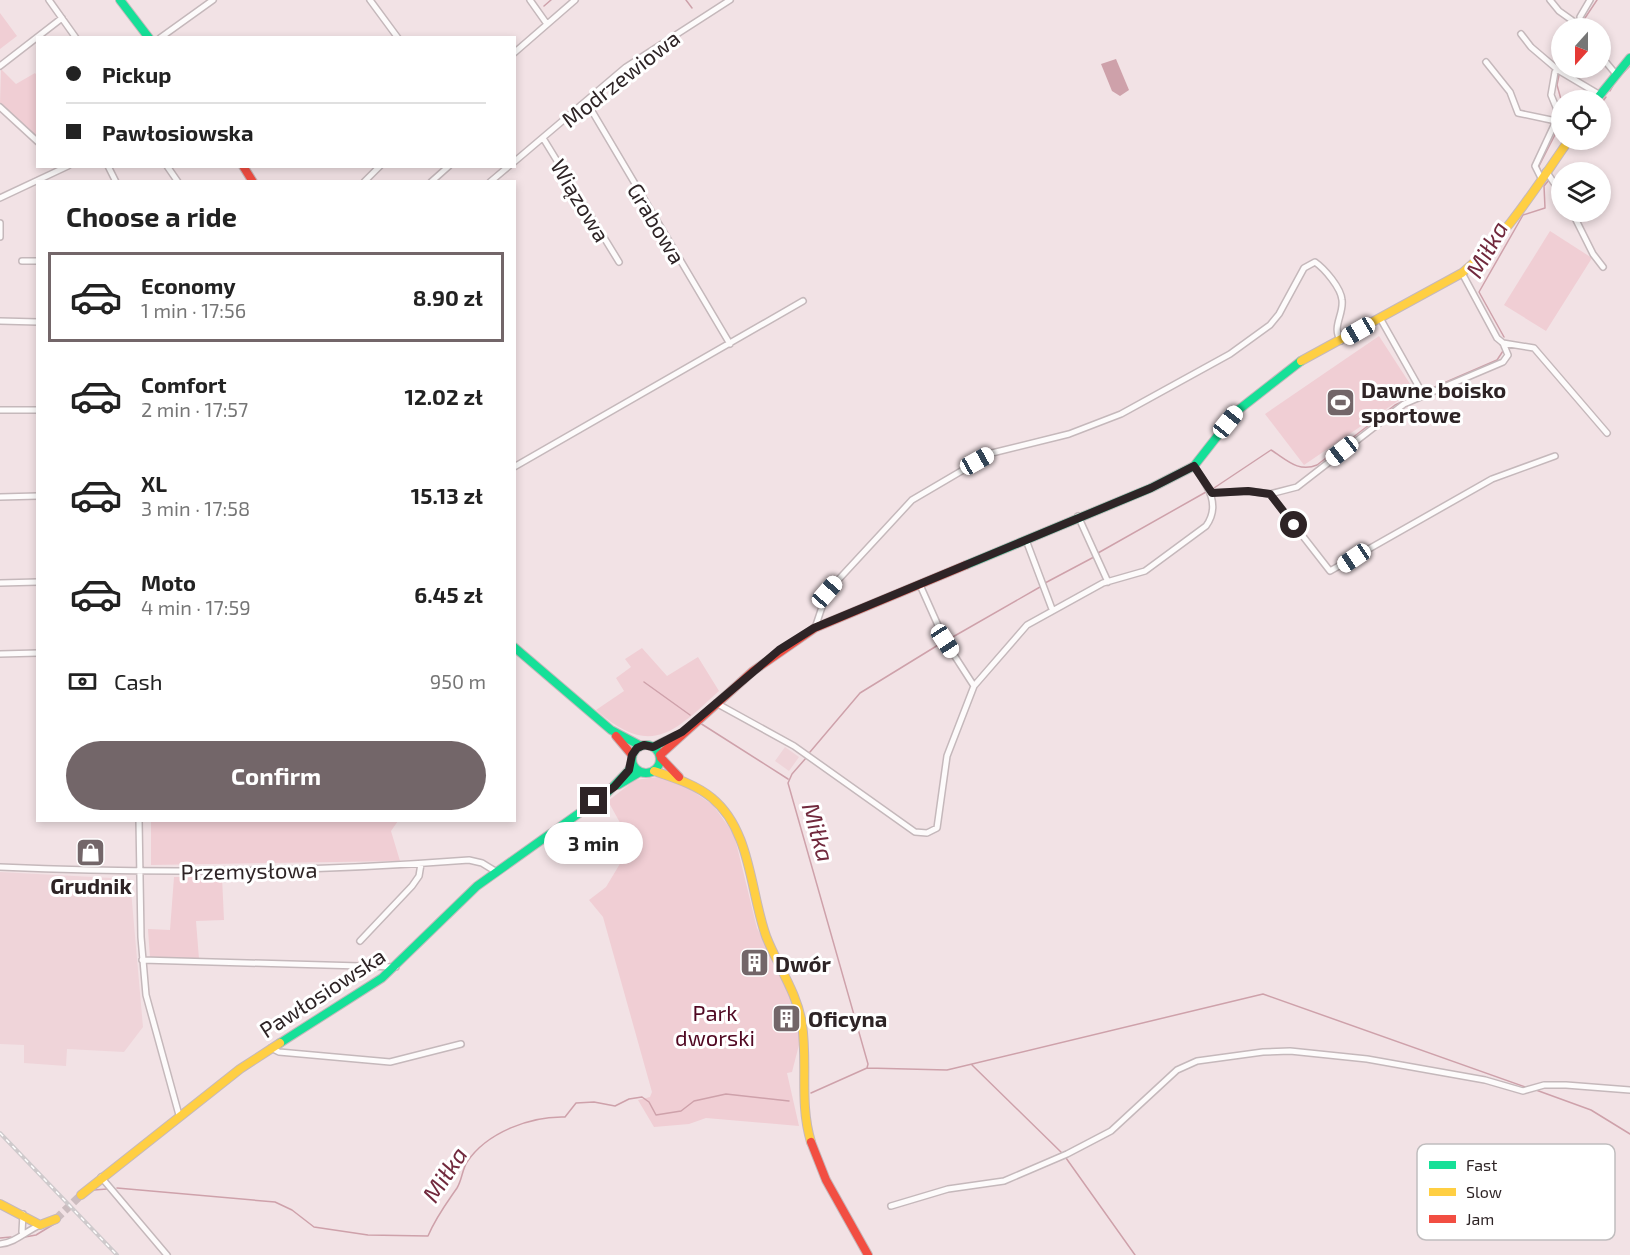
<!DOCTYPE html>
<html lang="en">
<head>
<meta charset="utf-8">
<style>
	:root { --surface:#fff; --page:#f2f2f2; --text:#222; --muted:#767676; --line:#e0e0e0; --accent:#736669 }
	body { margin:0; font-family:"Exo 2",sans-serif; background:var(--page); color:var(--text); height:100vh; display:flex; flex-direction:column; font-size:22px; white-space:nowrap }
	* { box-sizing:border-box; margin:0 }
	p { font-size:20px; color:var(--muted) }
	.icon { flex:none; width:33px; height:33px; fill:none; stroke:currentColor; stroke-width:2; stroke-linecap:round; stroke-linejoin:round }
	.map { position:relative; flex:1; overflow:hidden }
	.panel { position:absolute; left:36px; top:180px; width:480px; height:642px; display:flex; flex-direction:column; background:var(--surface); border-radius:0px; box-shadow:0 3px 9px #0003 }
	.panel>* { flex:none }
	.top-card { position:absolute; left:36px; top:36px; width:480px; height:132px; border-radius:0px; box-shadow:0 3px 9px #0003; display:grid; align-content:center; height:132px; padding:0 30px; background:var(--surface) }
	.needle { width:39px; rotate:201deg }
	.buttons { position:absolute; left:1551px; top:18px; display:grid; gap:12px }
	.buttons a { display:grid; place-items:center; width:60px; height:60px; border-radius:50%; background:var(--surface); box-shadow:0 3px 9px #0003; font-size:30px }
	.end { position:absolute; width:27px; height:27px; margin:-14px; border:8px solid #2e2426; background:#fff; box-shadow:0 0 0 3px #fff }
	.from { border-radius:50% }
	.bubble { position:absolute; height:42px; border-radius:21px; background:var(--surface); box-shadow:0 3px 9px #0003; font-size:20px; font-weight:700; line-height:42px; text-align:center }
	.car { position:absolute; width:18px; height:36px; margin:-18px -9px; border-radius:8px; box-shadow:0 0 4px 2px #0007; background:linear-gradient(#fff 24%,#345 0 40%,#fff 0 76%,#345 0 86%,#fff 0) }
	.top-card b { display:flex; align-items:center; gap:21px; height:57px; font-size:22px }
	.top-card b+b { border-top:2px solid var(--line) }
	.top-card i { width:15px; height:15px; background:var(--text) }
	ul { padding:0; list-style:none }
	li { display:flex; align-items:center; gap:18px; height:90px; margin:0 12px 9px; padding:0 18px; border:3px solid transparent; border-radius:0px }
	li div { flex:1 }
	li b { display:block; font-size:22px }
	li em { font-style:normal; font-weight:700 }
	li.active { border-color:var(--accent) }
	li>.icon { width:54px; height:54px; stroke-width:1.5 }
	h2 { padding:0 30px; font-size:27px; line-height:72px }
	.pay { display:flex; align-items:center; gap:15px; height:66px; padding:0 30px; font-size:22px }
	.pay p { margin-inline-start:auto }
	.primary-button { display:flex; gap:12px; margin-top:auto; padding:12px 30px }
	.primary-button a { flex:1; height:69px; border-radius:36px; background:var(--accent); color:#fff; font-size:24px; font-weight:700; line-height:69px; text-align:center }
	.map>svg:first-child { display:block }
	.built { fill:#efd4d9 }
	.green { fill:#f0ced4 }
	.water { fill:#cea1aa }
	.lines { fill:none; stroke-linecap:round; stroke-linejoin:round }
	.stream { stroke:#cea1aa; stroke-width:1.5 }
	.secondary-tunnel { stroke:#cbbcbf; stroke-width:8; stroke-dasharray:8 4; stroke-linecap:butt }
	.street-casing { stroke:#c5b8bb; stroke-width:8 }
	.fast-casing { stroke:#c5b8bb; stroke-width:10 }
	.slow-casing { stroke:#c5b8bb; stroke-width:10 }
	.jam-casing { stroke:#c5b8bb; stroke-width:10 }
	.street { stroke:#fdfbfb; stroke-width:5 }
	.fast { stroke:#16e098; stroke-width:8 }
	.slow { stroke:#ffcf43; stroke-width:8 }
	.jam { stroke:#f24e42; stroke-width:8 }
	.rail-casing { stroke:#cfcacc; stroke-width:4 }
	.rail { stroke:#fff; stroke-width:1.5; stroke-dasharray:4.5; stroke-linecap:butt }
	.route { stroke:#2e2426; stroke-width:8 }
	.labels { text-anchor:middle; dominant-baseline:central; stroke-width:6; stroke-linejoin:round; paint-order:stroke }
	.street-label { font-size:22px; fill:#2e2426; stroke:#fff }
	.poi-label { font-size:22px; font-weight:bold; fill:#2e2426; stroke:#fff; text-anchor:start }
	.park-label { font-size:22px; fill:#500822; stroke:#fff }
	.water-label { font-size:24px; font-style:italic; fill:#71293d; stroke:#fff }
	.key { fill:#fff; stroke:#c0bdbe; stroke-width:1.5 }
	.key-label { font-size:16px; fill:#2e2426 }
</style>
</head>
<body>
<div class="map">
<svg width="1630" height="1255" viewBox="0 0 1630 1255">
	<rect width="100%" height="100%" fill="#f2e2e5"/>
	<path class="built" d="M 785,747 L 799,757 L 789,771 L 775,761 Z
		M 0,872 L 130,879 L 143,1027 L 124,1052 L 67,1049 L 66,1066 L 24,1063 L 24,1045 L 0,1044 Z"/>
	<path class="green" d="M 0,13 L 17,36 L 0,49 Z
		M 1,69 L 16,84 L 35,73 L 37,76 L 37,140 L 0,104 Z
		M 1550,231 L 1592,258 L 1546,331 L 1504,305 Z
		M 1379,336 L 1414,390 L 1304,465 L 1265,414 Z
		M 642,648 L 667,676 L 698,657 L 719,691 C 673,733 651,758 596,710 L 624,691 L 616,678 L 631,667 L 625,659 Z
		M 658,777 L 681,783 L 713,805 L 734,834 L 757,928 L 792,997 L 796,1030 L 801,1037 L 792,1072 L 787,1073 L 799,1126 L 706,1118 L 689,1124 L 654,1127 L 638,1100 L 650,1097 L 652,1092 L 603,917 L 589,900 L 606,887 L 627,852 L 629,839 L 608,801 L 635,780 Z
		M 151,821 L 398,821 L 391,831 L 400,861 L 151,865 Z
		M 174,877 L 222,877 L 224,920 L 196,921 L 199,959 L 150,958 L 148,929 L 170,930 Z"/>
	<path class="water" d="M 1116,59 L 1129,90 L 1120,96 L 1112,91 L 1101,64 Z"/>
	<g class="lines">
		<path class="stream" d="M 686,0 L 692,8
			M 544,6 L 551,0
			M 1583,21 L 1597,0
			M 514,56 L 526,46
			M 1559,75 L 1557,85 L 1562,103
			M 1620,76 L 1630,66
			M 1610,91 L 1615,82
			M 1600,105 L 1606,97
			M 1540,171 L 1539,166 L 1562,121
			M 1504,337 L 1479,292 L 1523,215 L 1545,208 L 1544,186 L 1549,180
			M 1423,392 L 1497,360 L 1503,351
			M 1214,488 L 1271,450 C 1286,459 1298,473 1317,465 L 1395,405 L 1419,394
			M 1098,553 L 1206,492
			M 1045,583 L 1094,557
			M 951,638 L 1040,587
			M 644,682 L 690,715
			M 700,723 L 788,779
			M 810,752 L 860,693 L 943,642
			M 806,758 L 792,774 L 788,783 L 868,1064 L 867,1068 L 811,1093
			M 972,1065 L 1063,1154
			M 867,1068 L 947,1070 L 1263,994 L 1528,1088
			M 1536,1090 L 1591,1110 L 1630,1134
			M 1066,1158 L 1135,1255
			M 117,1188 L 275,1202 L 292,1210 L 314,1227 L 368,1235 L 428,1236 C 436,1217 446,1204 457,1188 C 462,1180 462,1170 467,1162 C 487,1132 531,1116 565,1117 L 576,1103 L 594,1102 L 615,1106 L 629,1099 L 642,1097 L 649,1102 L 656,1115 L 681,1111 L 694,1101 L 726,1094 L 789,1101
			M 94,1190 L 107,1189
			M 25,1237 L 36,1235 L 59,1221
			M 0,1238 L 11,1237"/>
		<path class="secondary-tunnel" d="M 56,1219 L 81,1195"/>
		<defs>
			<path id="street" d="M 49,0 L 76,38
				M 370,0 L 398,38
				M 530,0 L 547,24
				M 1550,0 L 1559,11 L 1580,26
				M 1581,28 L 1580,17 L 1590,0
				M 1521,34 L 1531,47 L 1558,70
				M 160,38 L 213,0
				M 514,53 L 575,0
				M 1600,55 L 1615,73
				M 1486,62 L 1510,92 L 1518,113 L 1556,121
				M 0,66 L 62,18
				M 586,101 L 730,344
				M 0,107 L 38,142
				M 543,138 L 619,262
				M 514,162 L 626,67 L 730,0
				M 108,166 L 116,182
				M 167,166 L 178,182
				M 1546,171 L 1562,195
				M 1541,178 L 1535,166 L 1556,121 L 1558,112 L 1551,95 L 1555,72 L 1558,70 L 1600,95
				M 364,182 L 380,166
				M 431,182 L 449,166
				M 490,182 L 509,166
				M 0,198 L 68,166
				M 1572,212 L 1593,254 L 1603,267
				M 0,223 L 0,237
				M 22,261 L 38,261
				M 1380,318 L 1424,396
				M 0,321 L 38,322
				M 1503,343 L 1534,348 L 1607,433
				M 0,410 L 38,410
				M 514,467 L 803,301
				M 1212,493 L 1249,491 L 1270,494 L 1330,571 L 1492,479 L 1555,456
				M 1270,494 L 1297,487 L 1404,404 L 1503,362 L 1508,355 L 1503,343 L 1497,338 L 1462,273
				M 0,497 L 38,496
				M 1078,516 L 1108,582
				M 1026,540 L 1052,609
				M 0,583 L 38,582
				M 815,628 L 827,592 L 912,500 L 992,453 L 1069,434 L 1121,414 L 1230,354 L 1270,325 L 1279,314 L 1304,268 L 1315,262 C 1325,269 1341,288 1342,300 C 1344,315 1331,327 1341,341
				M 0,654 L 38,653
				M 974,686 L 1027,625 L 1103,583 L 1145,571 L 1206,526 C 1222,504 1206,484 1194,466
				M 716,703 L 794,746 L 915,832 L 927,833 L 937,828 L 947,756 L 974,686 L 945,641 L 920,585
				M 139,820 L 141,937 L 146,995 L 179,1115
				M 0,867 C 156,874 312,872 469,860 L 482,863 L 495,871
				M 360,941 L 412,886 L 419,876 L 421,864
				M 142,960 L 396,967
				M 271,1048 L 279,1052 L 390,1062 L 461,1044
				M 101,1177 L 167,1255
				M 891,1206 L 948,1189 L 1004,1181 L 1067,1154 L 1111,1131 L 1177,1070 L 1197,1061 L 1263,1052 L 1290,1051 L 1367,1059 L 1485,1080 L 1523,1091 L 1544,1085 L 1566,1085 L 1630,1090
				M 22,1232 L 23,1214
				M 0,1244 C 15,1243 26,1231 40,1225"/>
			<path id="fast" d="M 120,0 L 149,38
				M 1596,100 L 1630,58
				M 966,565 L 1151,488 L 1194,466 L 1237,411 L 1301,361
				M 514,647 L 611,730 L 641,746
				M632 759a14 14 0 1 1 28 0a14 14 0 1 1-28 0Z
				M 653,747 L 676,736
				M 618,785 L 640,772
				M 280,1043 L 382,978 L 477,886 L 606,794 L 629,770 L 632,762"/>
			<path id="slow" d="M 1301,361 L 1462,273 C 1507,236 1536,187 1569,140
				M 654,771 C 674,778 695,784 712,798 C 751,830 750,891 766,936 C 777,965 797,992 802,1024 C 808,1064 799,1102 811,1142
				M 81,1195 L 240,1069 L 280,1043
				M 0,1204 L 40,1225 L 56,1219"/>
			<path id="jam" d="M 243,166 L 253,182
				M 616,736 L 632,755
				M 660,755 L 753,671 L 815,628 L 966,565
				M 661,758 L 679,777
				M 811,1142 L 826,1180 L 868,1255"/>
		</defs>
		<use href="#street" class="street-casing"/>
		<use href="#fast" class="fast-casing"/>
		<use href="#slow" class="slow-casing"/>
		<use href="#jam" class="jam-casing"/>
		<use href="#street" class="street"/>
		<use href="#fast" class="fast"/>
		<use href="#slow" class="slow"/>
		<use href="#jam" class="jam"/>
		<defs>
			<path id="rail" d="M 0,1133 L 117,1255"/>
		</defs>
		<use href="#rail" class="rail-casing"/>
		<use href="#rail" class="rail"/>
	</g>
	<g class="lines">
		<path class="route" d="M 594,801 L 614,787 L 629,770 L 632,755 L 637,748 L 644,745 L 653,747 L 682,732 L 779,650 L 814,628 L 1151,488 L 1194,466 L 1212,493 L 1248,491 L 1270,494 L 1294,525"/>
	</g>
	<defs>
		<symbol id="stadium-square" viewBox="-11 -11 22 22"><rect x="-9" y="-9" width="18" height="18" rx="4" fill="#736669" stroke="#fff"/><path d="M0-5a6.5 5 0 1 0 0 10a6.5 5 0 1 0 0-10ZM-3.5-1.8h7v3.6h-7Z" fill="#fff"/></symbol>
		<symbol id="shop-square" viewBox="-11 -11 22 22"><rect x="-9" y="-9" width="18" height="18" rx="4" fill="#736669" stroke="#fff"/><path d="M-5-2.5h2.3a2.7 3.5 0 0 1 5.4 0H5L5.5 6h-11ZM-1.5-2.5h3a1.5 2.3 0 0 0-3 0Z" fill="#fff"/></symbol>
		<symbol id="building-square" viewBox="-11 -11 22 22"><rect x="-9" y="-9" width="18" height="18" rx="4" fill="#736669" stroke="#fff"/><path d="M-4-6H4V6H1V3H-1V6H-4ZM-2.5-4.3h1.7v1.8h-1.7ZM.8-4.3h1.7v1.8H.8ZM-2.5-1h1.7V.8h-1.7ZM.8-1h1.7V.8H.8Z" fill="#fff"/></symbol>
	</defs>
	<g fill-rule="evenodd">
		<use href="#stadium-square" x="1324" y="386" width="33" height="33"/>
		<use href="#shop-square" x="74" y="836" width="33" height="33"/>
		<use href="#building-square" x="738" y="946" width="33" height="33"/>
		<use href="#building-square" x="770" y="1002" width="33" height="33"/>
	</g>
	<g class="labels">
		<g class="street-label">
			<text transform="translate(620 78) rotate(-38)">Modrzewiowa</text>
			<text transform="translate(581 200) rotate(59)">Wiązowa</text>
			<text transform="translate(657 223) rotate(59)">Grabowa</text>
			<text transform="translate(249 870) rotate(-1)">Przemysłowa</text>
			<text transform="translate(322 992) rotate(-33)">Pawłosiowska</text>
		</g>
		<g class="poi-label">
			<text x="1361" y="389">Dawne boisko<tspan x="1361" dy="25">sportowe</tspan></text>
			<text x="91" y="885" text-anchor="middle">Grudnik</text>
			<text x="775" y="963">Dwór</text>
			<text x="808" y="1018">Oficyna</text>
		</g>
		<g class="park-label">
			<text x="715" y="1012">Park<tspan x="715" dy="25">dworski</tspan></text>
		</g>
		<g class="water-label">
			<text transform="translate(1486 249) rotate(-61)">Miłka</text>
			<text transform="translate(819 832) rotate(74)">Miłka</text>
			<text transform="translate(444 1174) rotate(-57)">Miłka</text>
		</g>
	</g>
	<rect x="1417" y="1144" width="198" height="96" rx="9" class="key"/>
	<rect x="1429" y="1161" width="27" height="8" fill="#16e098"/>
	<rect x="1429" y="1188" width="27" height="8" fill="#ffcf43"/>
	<rect x="1429" y="1215" width="27" height="8" fill="#f24e42"/>
	<g class="key-label">
		<text x="1466" y="1171">Fast</text>
		<text x="1466" y="1198">Slow</text>
		<text x="1466" y="1225">Jam</text>
	</g>
</svg>
<div class="buttons">
<a><svg class="needle" viewBox="-14 -14 28 28"><path d="M0-13l5 13h-10z" fill="#e53935"/><path d="M0 13l5-13h-10z" fill="#767676"/></svg></a>
<a><svg class="icon" aria-label="locate" viewBox="0 0 24 24"><circle cx="12" cy="12" r="6"/><path d="M12 2v4M12 18v4M2 12h4M18 12h4"/></svg></a>
<a><svg class="icon" aria-label="layers" viewBox="0 0 24 24"><path d="M12 4l9 5-9 5-9-5zM3 14l9 5 9-5"/></svg></a>
</div>
<i class="end from" style="left:1294px;top:525px"></i>
<i class="end" style="left:594px;top:801px"></i>
<div class="bubble" style="left:544px;top:822px;width:99px">3 min</div>
<i class="car" style="left:1358px;top:331px;rotate:240deg"></i>
<i class="car" style="left:1228px;top:422px;rotate:39deg"></i>
<i class="car" style="left:1342px;top:451px;rotate:232deg"></i>
<i class="car" style="left:977px;top:461px;rotate:61deg"></i>
<i class="car" style="left:1354px;top:558px;rotate:236deg"></i>
<i class="car" style="left:827px;top:592px;rotate:41deg"></i>
<i class="car" style="left:945px;top:641px;rotate:147deg"></i>
<div class="top-card">
<b><i class="from"></i>Pickup</b>
<b><i></i>Pawłosiowska</b>
</div>
<section class="panel">
<h2>Choose a ride</h2>
<ul>
<li class="active"><svg class="icon" aria-label="car" viewBox="0 0 24 24"><path d="M5 17H2v-5l4-1 3-4h7l3 4 3 1v5h-3M9 17h6M6 11h13"/><circle cx="7" cy="17" r="2"/><circle cx="17" cy="17" r="2"/></svg><div><b>Economy</b><p>1 min · 17:56</p></div><em>8.90 zł</em></li>
<li><svg class="icon" aria-label="car" viewBox="0 0 24 24"><path d="M5 17H2v-5l4-1 3-4h7l3 4 3 1v5h-3M9 17h6M6 11h13"/><circle cx="7" cy="17" r="2"/><circle cx="17" cy="17" r="2"/></svg><div><b>Comfort</b><p>2 min · 17:57</p></div><em>12.02 zł</em></li>
<li><svg class="icon" aria-label="car" viewBox="0 0 24 24"><path d="M5 17H2v-5l4-1 3-4h7l3 4 3 1v5h-3M9 17h6M6 11h13"/><circle cx="7" cy="17" r="2"/><circle cx="17" cy="17" r="2"/></svg><div><b>XL</b><p>3 min · 17:58</p></div><em>15.13 zł</em></li>
<li><svg class="icon" aria-label="car" viewBox="0 0 24 24"><path d="M5 17H2v-5l4-1 3-4h7l3 4 3 1v5h-3M9 17h6M6 11h13"/><circle cx="7" cy="17" r="2"/><circle cx="17" cy="17" r="2"/></svg><div><b>Moto</b><p>4 min · 17:59</p></div><em>6.45 zł</em></li>
</ul>
<div class="pay"><svg class="icon" aria-label="cash" viewBox="0 0 24 24"><path d="M3 7h18v10H3z"/><circle cx="12" cy="12" r="2"/></svg>Cash<p>950 m</p></div>
<div class="primary-button"><a>Confirm</a></div>
</section>
</div>
</body>
</html>
